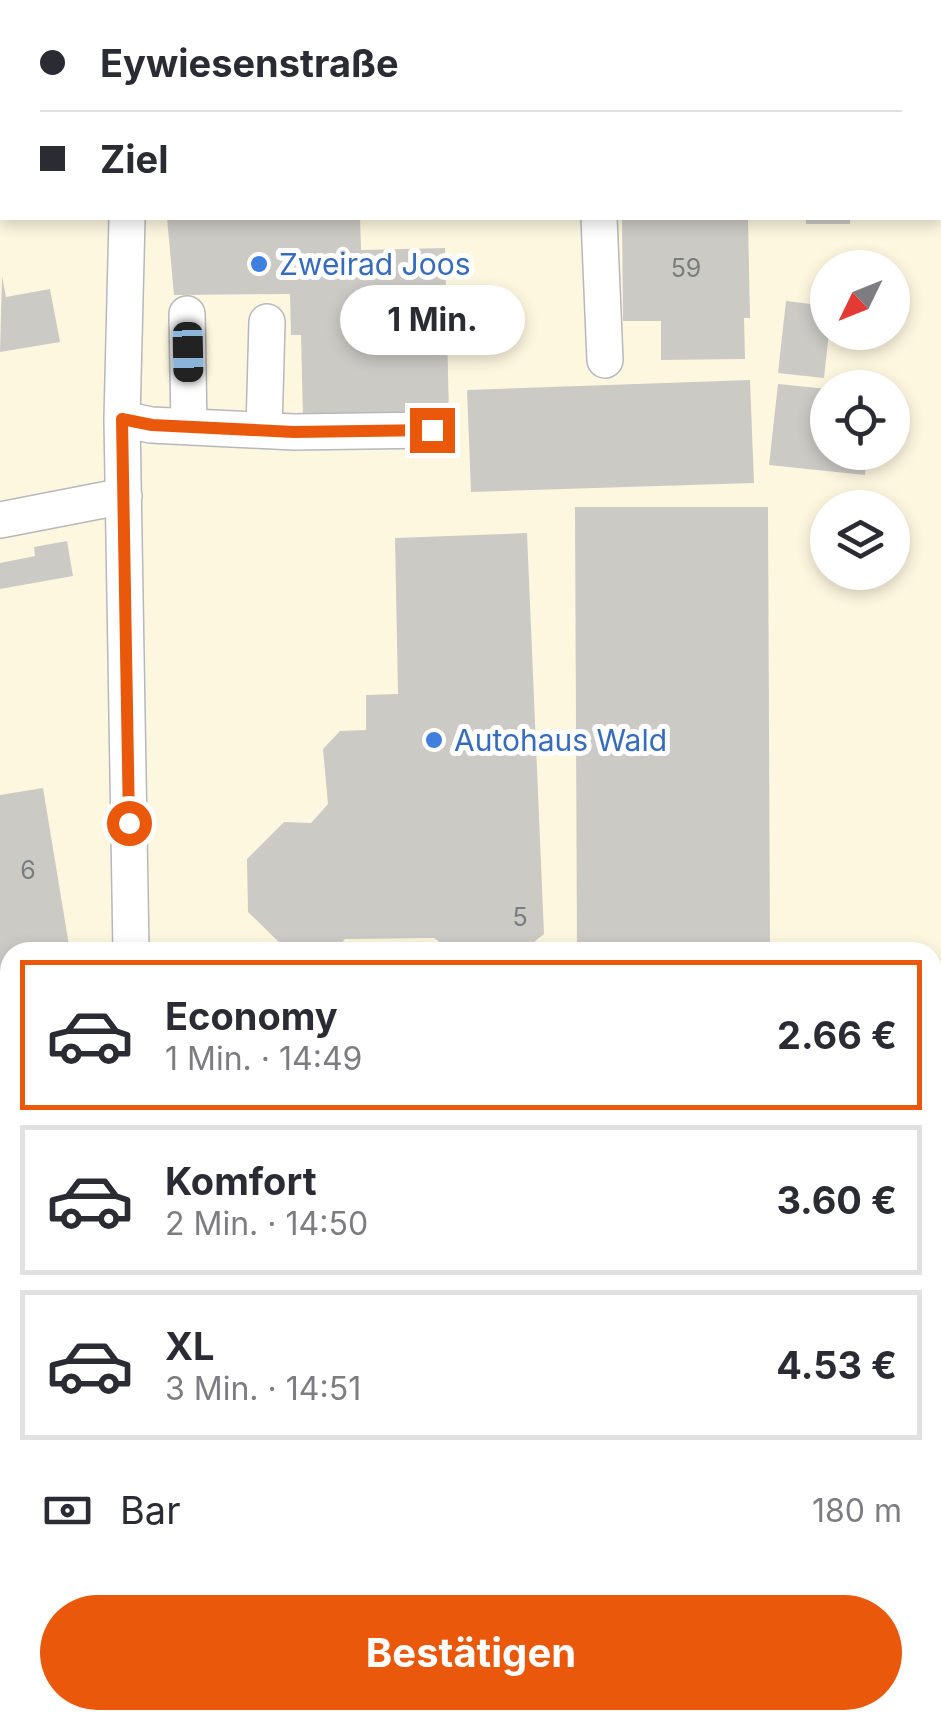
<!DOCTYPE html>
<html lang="de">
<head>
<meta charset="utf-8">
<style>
	:root { --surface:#fff; --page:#f7f7f7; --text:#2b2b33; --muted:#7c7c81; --line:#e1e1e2; --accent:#ea580c }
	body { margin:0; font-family:Inter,sans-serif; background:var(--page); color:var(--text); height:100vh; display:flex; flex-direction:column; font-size:38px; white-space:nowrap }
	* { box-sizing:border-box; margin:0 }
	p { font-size:32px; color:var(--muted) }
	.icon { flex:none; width:55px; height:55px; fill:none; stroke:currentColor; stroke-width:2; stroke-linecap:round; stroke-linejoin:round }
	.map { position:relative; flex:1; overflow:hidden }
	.details { position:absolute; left:0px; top:942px; width:942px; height:788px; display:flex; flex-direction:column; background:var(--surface); border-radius:30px 30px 0 0; box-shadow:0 5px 15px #0003 }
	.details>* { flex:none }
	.banner { position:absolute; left:0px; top:0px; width:942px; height:220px; box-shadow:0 5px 15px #0003; display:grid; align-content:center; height:220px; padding:0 40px; background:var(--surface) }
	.needle { width:65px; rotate:227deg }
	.buttons { position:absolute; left:810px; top:250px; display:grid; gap:20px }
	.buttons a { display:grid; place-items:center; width:100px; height:100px; border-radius:50%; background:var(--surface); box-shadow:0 5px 15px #0003; font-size:50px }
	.end { position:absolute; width:45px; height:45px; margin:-22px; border:12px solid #ea580c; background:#fff; box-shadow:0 0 0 5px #fff }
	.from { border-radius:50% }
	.bubble { position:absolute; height:70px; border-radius:35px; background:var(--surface); box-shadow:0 5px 15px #0003; font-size:32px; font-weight:700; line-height:70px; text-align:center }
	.car { position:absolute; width:30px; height:60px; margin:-30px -15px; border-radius:12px; box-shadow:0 0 8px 2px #0007; background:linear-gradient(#222 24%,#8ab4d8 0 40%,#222 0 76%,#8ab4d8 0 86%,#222 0) }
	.banner b { display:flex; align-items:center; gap:35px; height:95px; font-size:38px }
	.banner b+b { border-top:2px solid var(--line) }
	.banner i { width:25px; height:25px; background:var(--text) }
	ul { padding:18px 0 0; list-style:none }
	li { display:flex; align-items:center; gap:30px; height:150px; margin:0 20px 15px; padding:0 20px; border:5px solid var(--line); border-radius:0px }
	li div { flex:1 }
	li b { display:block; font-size:38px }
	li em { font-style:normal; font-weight:700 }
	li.active { border-color:var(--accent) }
	li>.icon { width:90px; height:90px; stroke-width:1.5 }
	.pay { display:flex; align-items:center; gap:25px; height:110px; padding:0 40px; font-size:38px }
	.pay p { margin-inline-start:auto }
	.primary-button { display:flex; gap:20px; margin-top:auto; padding:20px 40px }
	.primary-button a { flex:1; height:115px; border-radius:60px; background:var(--accent); color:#fff; font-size:40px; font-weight:700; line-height:115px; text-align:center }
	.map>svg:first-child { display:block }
	.commercial { fill:#fef7e0; fill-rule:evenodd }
	.building { fill:#cccac5 }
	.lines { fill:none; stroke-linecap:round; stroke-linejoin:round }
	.minor-casing { stroke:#b5b8bc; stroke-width:38 }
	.major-casing { stroke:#f2c960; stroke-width:48 }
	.path { stroke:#9cc7a9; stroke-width:5; stroke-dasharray:10 5; stroke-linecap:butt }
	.minor { stroke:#fff; stroke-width:35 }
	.major { stroke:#fff2af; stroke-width:45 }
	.route { stroke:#ea580c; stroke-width:12 }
	.shop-dot { fill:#3f7fe0; stroke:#fff; stroke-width:4 }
	.labels { text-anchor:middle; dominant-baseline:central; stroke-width:10; stroke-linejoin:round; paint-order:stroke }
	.number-label { font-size:25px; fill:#7a7d7f }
	.shop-label { font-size:30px; fill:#366cbe; stroke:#fff; text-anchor:start }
</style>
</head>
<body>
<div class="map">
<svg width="941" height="1728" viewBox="0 0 941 1728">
	<rect width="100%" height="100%" fill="#f1efe8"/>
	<path class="commercial" d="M 164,0 L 923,0 L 163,2 Z
		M 941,145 L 941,1383 L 933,1384 L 932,952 L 10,952 L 10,1720 L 104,1720 L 96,1728 L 0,1728 L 0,183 L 2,182 L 2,218 L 940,218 ZM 828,268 L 892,268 L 892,332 L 828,332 ZM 828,388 L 892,388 L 892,452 L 828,452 ZM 828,508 L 892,508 L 892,572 L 828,572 Z
		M 933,1559 L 941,1559 L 941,1728 L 404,1728 L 417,1720 L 932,1720 Z"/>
	<path class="building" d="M 167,218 L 360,218 L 361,250 L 445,248 L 449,415 L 303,418 L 301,335 L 291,335 L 290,294 L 174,295 Z
		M 622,218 L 748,218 L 750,318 L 744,318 L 745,359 L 661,360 L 661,321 L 623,321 Z
		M 806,218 L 850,218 L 850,224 L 806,224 Z
		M 2,276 L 6,297 L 50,289 L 60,342 L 0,352 Z
		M 786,301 L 828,306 L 829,332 L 824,378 L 778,373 Z
		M 750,380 L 754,483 L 471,492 L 467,390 Z
		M 778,384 L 828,389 L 828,452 L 867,452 L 865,475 L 769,465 Z
		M 575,507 L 768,507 L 770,952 L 577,952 Z
		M 527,533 L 544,934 L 534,942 L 444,945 L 434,938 L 345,939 L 337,948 L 286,949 L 248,912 L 247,859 L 284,822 L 311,823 L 328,804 L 323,749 L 340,731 L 366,730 L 366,695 L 398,694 L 395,538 Z
		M 67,541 L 73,576 L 0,589 L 0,563 L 35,556 L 34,547 Z
		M 43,788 L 69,945 L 65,952 L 10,952 L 10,980 L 0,982 L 0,795 Z
		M 10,1555 L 10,1639 L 0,1641 L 0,1557 Z"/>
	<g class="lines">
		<defs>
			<path id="minor" d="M 147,2 L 147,0
				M 940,60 L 941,50
				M 940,143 L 941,143
				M 0,170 L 2,170
				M 127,218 L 122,419 L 131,952
				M 599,218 L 605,360
				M 187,314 L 189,426
				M 122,419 L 151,425 L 294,432 L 433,430
				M 264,429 L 267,322
				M 0,520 L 124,496
				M 0,1052 L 10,1050
				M 703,1720 L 705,1728"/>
			<path id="major" d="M 932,1456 L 941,1455
				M 932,1514 L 941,1514
				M 187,1728 L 195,1720
				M 297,1728 L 306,1720"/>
		</defs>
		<use href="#minor" class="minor-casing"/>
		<use href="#major" class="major-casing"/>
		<path class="path" d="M 658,2 L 660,0
			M 932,1404 L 941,1403
			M 110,1728 L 119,1720"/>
		<use href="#minor" class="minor"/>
		<use href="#major" class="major"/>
	</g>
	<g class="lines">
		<path class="route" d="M 129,823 L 122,419 L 152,425 L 294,432 L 432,430"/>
	</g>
	<g class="shop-dot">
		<circle cx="259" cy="264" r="10"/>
		<circle cx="434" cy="740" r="10"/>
	</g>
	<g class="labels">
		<g class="number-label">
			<text x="686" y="268">59</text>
			<text x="28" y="870">6</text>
			<text x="520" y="917">5</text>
		</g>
		<g class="shop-label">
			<text x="279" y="264">Zweirad Joos</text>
			<text x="454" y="740">Autohaus Wald</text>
		</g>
	</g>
</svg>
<div class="buttons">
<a><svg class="needle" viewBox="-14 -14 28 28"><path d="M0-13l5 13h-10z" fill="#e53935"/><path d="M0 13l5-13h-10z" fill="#7c7c81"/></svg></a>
<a><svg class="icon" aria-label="locate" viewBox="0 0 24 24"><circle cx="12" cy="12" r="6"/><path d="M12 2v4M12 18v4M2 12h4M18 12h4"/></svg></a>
<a><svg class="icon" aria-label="layers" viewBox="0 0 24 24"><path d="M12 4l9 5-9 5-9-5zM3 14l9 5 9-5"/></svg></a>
</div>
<i class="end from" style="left:129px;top:823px"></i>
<i class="end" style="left:432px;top:430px"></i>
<div class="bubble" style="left:340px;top:285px;width:185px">1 Min.</div>
<i class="car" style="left:188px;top:352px;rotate:179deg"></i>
<div class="banner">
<b><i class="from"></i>Eywiesenstraße</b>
<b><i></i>Ziel</b>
</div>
<section class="details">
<ul>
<li class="active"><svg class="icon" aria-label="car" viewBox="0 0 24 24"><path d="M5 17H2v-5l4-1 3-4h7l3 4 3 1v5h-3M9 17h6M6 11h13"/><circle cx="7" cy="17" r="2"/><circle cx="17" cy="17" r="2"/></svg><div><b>Economy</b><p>1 Min. · 14:49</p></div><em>2.66 €</em></li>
<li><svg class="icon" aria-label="car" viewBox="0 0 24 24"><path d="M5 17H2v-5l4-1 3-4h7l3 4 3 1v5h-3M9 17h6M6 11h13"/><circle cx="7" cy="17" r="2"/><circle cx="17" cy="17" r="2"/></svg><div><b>Komfort</b><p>2 Min. · 14:50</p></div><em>3.60 €</em></li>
<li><svg class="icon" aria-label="car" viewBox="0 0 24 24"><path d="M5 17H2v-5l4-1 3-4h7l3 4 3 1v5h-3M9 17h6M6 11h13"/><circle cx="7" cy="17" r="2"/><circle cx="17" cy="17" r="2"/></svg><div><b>XL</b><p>3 Min. · 14:51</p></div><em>4.53 €</em></li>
</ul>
<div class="pay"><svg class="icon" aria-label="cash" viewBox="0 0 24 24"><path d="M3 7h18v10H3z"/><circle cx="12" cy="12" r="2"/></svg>Bar<p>180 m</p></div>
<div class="primary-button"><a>Bestätigen</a></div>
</section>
</div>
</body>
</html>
